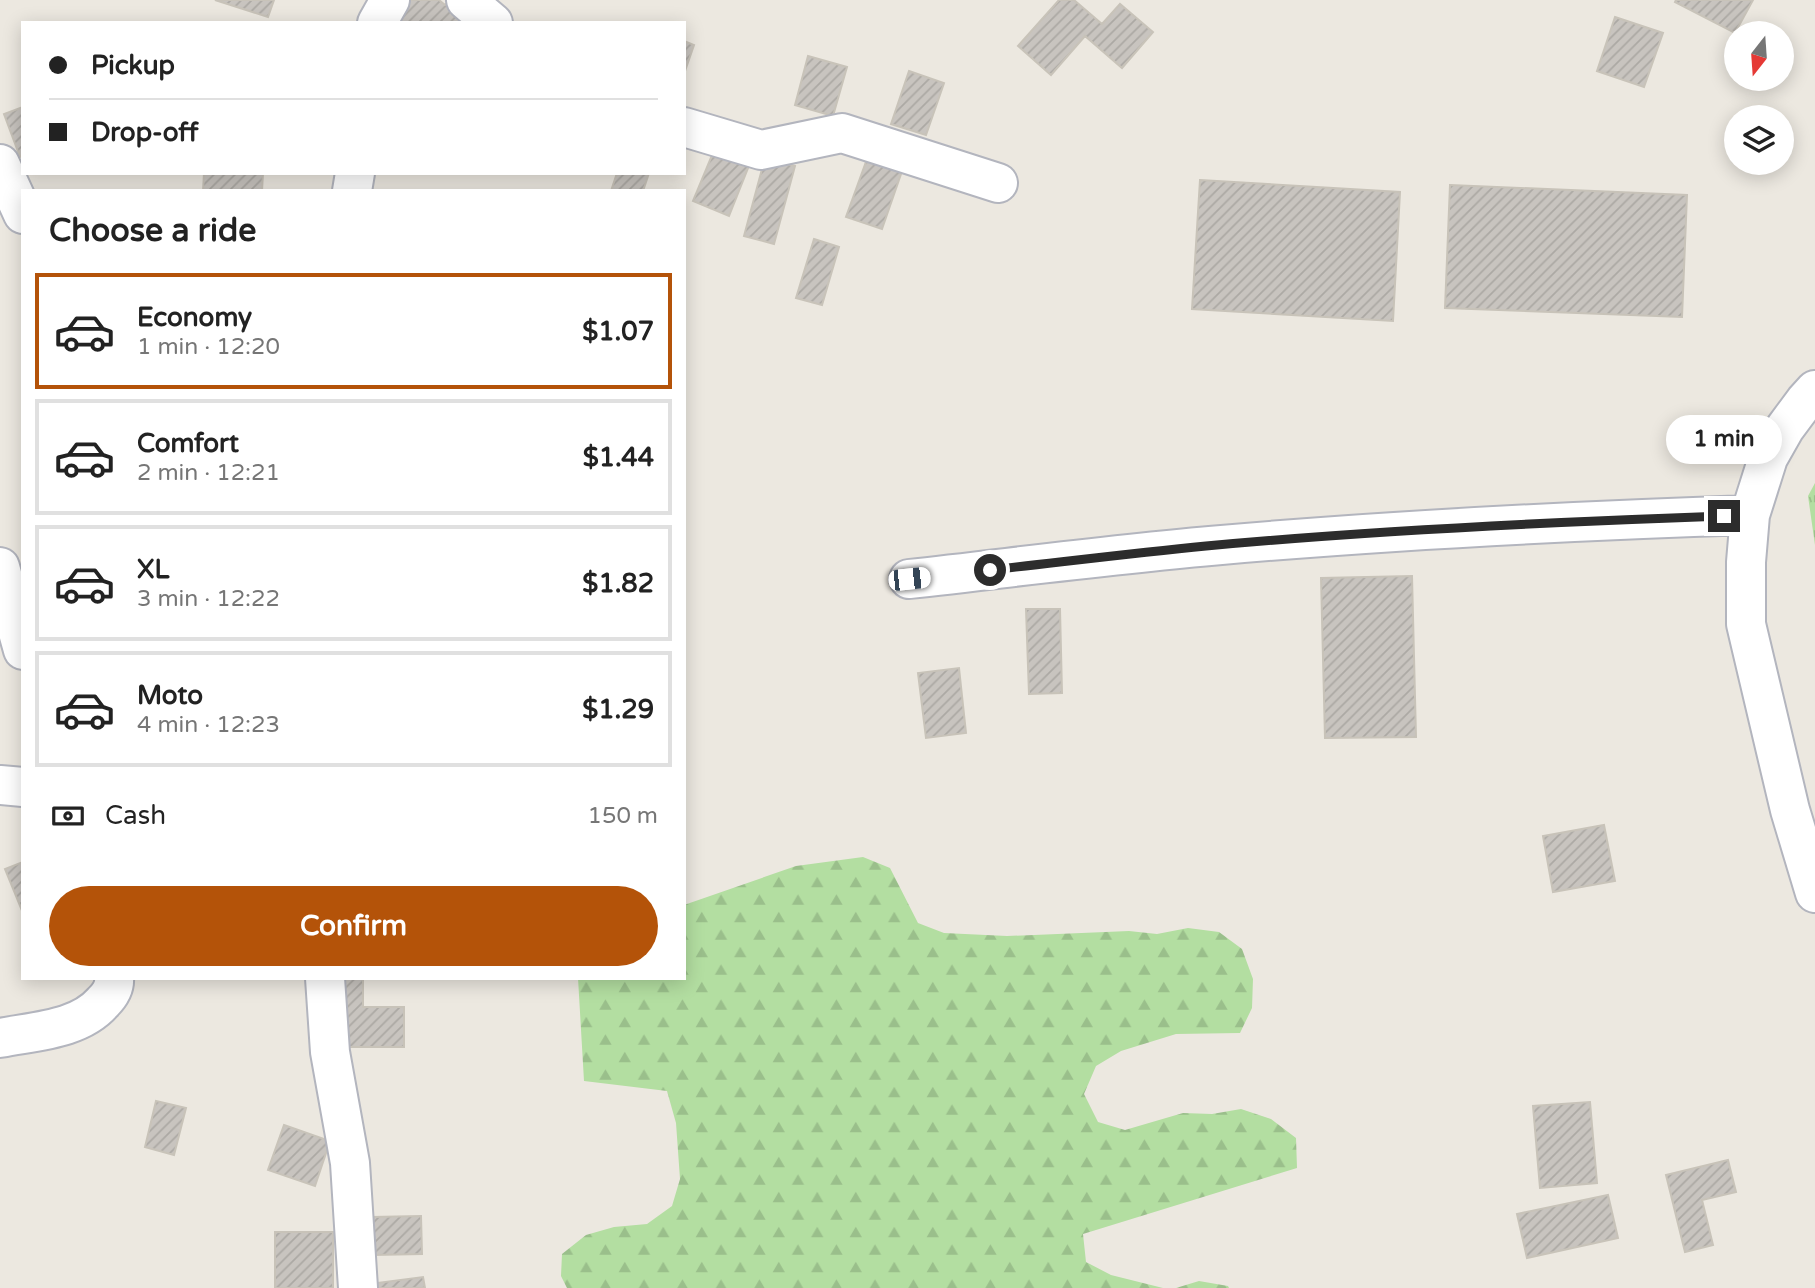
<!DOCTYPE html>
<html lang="en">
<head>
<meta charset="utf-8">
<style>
	:root { --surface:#fff; --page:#f6f6f6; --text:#222; --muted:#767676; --line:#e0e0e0; --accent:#b45309 }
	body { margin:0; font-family:"Varela Round",sans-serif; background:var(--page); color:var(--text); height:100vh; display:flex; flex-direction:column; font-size:26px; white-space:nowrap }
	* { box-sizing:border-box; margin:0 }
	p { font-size:23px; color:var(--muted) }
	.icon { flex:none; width:38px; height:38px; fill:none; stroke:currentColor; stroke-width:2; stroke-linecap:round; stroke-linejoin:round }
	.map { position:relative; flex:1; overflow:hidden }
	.sheet { position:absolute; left:21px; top:189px; width:665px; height:791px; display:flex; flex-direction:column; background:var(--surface); border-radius:0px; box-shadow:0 4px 18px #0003 }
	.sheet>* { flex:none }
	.hud { position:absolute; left:21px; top:21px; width:665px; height:154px; border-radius:0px; box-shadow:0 4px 18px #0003; display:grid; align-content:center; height:154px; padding:0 28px; background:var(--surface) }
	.needle { width:46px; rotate:197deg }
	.buttons { position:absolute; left:1724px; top:21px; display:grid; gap:14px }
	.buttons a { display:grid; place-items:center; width:70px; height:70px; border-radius:50%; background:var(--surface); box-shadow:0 4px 18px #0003; font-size:35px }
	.end { position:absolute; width:32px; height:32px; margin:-16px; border:9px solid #2c2c2c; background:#fff; box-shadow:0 0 0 4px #fff }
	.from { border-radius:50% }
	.bubble { position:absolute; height:49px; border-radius:24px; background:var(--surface); box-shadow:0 4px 18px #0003; font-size:23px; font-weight:800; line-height:49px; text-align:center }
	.car { position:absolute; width:21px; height:42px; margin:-21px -10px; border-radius:9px; box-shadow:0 0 5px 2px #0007; background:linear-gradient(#fff 24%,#345 0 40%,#fff 0 76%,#345 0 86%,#fff 0) }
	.hud b { display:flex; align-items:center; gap:24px; height:66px; font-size:26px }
	.hud b+b { border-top:2px solid var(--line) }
	.hud i { width:18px; height:18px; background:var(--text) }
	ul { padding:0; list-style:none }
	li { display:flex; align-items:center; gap:21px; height:116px; margin:0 14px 10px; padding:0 14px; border:4px solid var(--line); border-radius:0px }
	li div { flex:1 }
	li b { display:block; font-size:26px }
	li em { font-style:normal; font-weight:800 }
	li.selected { border-color:var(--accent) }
	li>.icon { width:63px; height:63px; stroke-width:1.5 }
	h2 { padding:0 28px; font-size:32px; line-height:84px }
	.pay { display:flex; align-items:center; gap:18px; height:77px; padding:0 28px; font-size:26px }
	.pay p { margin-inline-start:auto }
	.primary-button { display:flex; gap:14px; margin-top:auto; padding:14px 28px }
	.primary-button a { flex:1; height:80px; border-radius:42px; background:var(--accent); color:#fff; font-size:28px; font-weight:800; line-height:80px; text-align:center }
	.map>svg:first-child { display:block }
	.grass { fill:url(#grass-tufts) }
	.forest { fill:url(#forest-firs) }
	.building { fill:url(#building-hatch); stroke:#c8c3b9; stroke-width:2 }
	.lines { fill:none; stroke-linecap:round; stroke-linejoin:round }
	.minor-casing { stroke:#b3b5be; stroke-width:42 }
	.minor { stroke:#fff; stroke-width:38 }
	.route { stroke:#2c2c2c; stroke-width:9 }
</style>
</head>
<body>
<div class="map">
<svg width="1815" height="1288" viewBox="0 0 1815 1288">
	<defs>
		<pattern id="grass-tufts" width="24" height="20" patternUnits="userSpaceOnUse" patternTransform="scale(1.75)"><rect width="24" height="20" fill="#b3dea1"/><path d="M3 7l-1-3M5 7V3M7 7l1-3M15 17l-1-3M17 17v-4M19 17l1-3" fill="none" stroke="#9abf8b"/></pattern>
		<pattern id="forest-firs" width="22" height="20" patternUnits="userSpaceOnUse" patternTransform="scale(1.75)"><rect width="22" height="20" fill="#b3dea1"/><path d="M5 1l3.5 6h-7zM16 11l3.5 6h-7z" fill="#9abf8b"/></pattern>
		<pattern id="building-hatch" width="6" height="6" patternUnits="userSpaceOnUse" patternTransform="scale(1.75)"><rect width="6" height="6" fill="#c8c4bf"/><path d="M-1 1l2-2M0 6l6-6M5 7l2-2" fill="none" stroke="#aca9a4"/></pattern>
	</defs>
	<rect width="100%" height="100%" fill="#ece8e0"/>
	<path class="grass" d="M 1815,483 L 1815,545 L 1808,496 Z"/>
	<path class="forest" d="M 863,857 L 890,868 L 918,923 L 944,933 L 1007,936 L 1129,931 L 1157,934 L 1188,928 L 1219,932 L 1242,949 L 1253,979 L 1252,1008 L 1240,1033 L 1176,1034 L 1121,1051 L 1096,1066 L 1084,1094 L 1098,1122 L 1125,1130 L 1183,1113 L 1212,1114 L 1241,1109 L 1271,1119 L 1296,1138 L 1297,1168 L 1083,1234 L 1086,1262 L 1111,1275 L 1163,1288 L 567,1288 L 561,1276 L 562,1254 L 586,1235 L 614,1227 L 647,1224 L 672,1206 L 680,1179 L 676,1123 L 667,1091 L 584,1081 L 578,978 L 684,978 L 684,905 L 796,866 Z
		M 1199,1281 L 1228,1286 L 1229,1288 L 1176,1288 Z"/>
	<path class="building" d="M 215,0 L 274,0 L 268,17 Z
		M 408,0 L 439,0 L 445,5 L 450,0 L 481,23 L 390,23 Z
		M 1059,0 L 1074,0 L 1102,24 L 1120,4 L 1153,32 L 1122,68 L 1085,36 L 1051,75 L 1018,46 Z
		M 1676,0 L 1753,0 L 1735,33 L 1675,2 Z
		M 1615,17 L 1663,33 L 1644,87 L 1597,71 Z
		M 684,41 L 694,45 L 684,74 Z
		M 808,56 L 847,67 L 833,116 L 795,105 Z
		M 909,71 L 944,83 L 926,135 L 891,124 Z
		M 23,107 L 23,155 L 20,157 L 4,114 Z
		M 717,143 L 752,158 L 729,216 L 693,201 Z
		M 765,158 L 795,166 L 774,244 L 744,236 Z
		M 867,159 L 902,171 L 882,229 L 846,217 Z
		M 204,173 L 263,173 L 262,191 L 203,191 Z
		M 617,173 L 649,173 L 643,191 L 611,191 Z
		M 1200,180 L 1400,192 L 1393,321 L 1192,309 Z
		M 1450,185 L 1687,195 L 1682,317 L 1445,308 Z
		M 814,239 L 839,247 L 822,305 L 796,298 Z
		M 1412,576 L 1416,737 L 1325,738 L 1321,578 Z
		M 1026,609 L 1060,609 L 1062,693 L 1029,694 Z
		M 959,668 L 966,733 L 926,738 L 918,673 Z
		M 1604,825 L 1615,881 L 1553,892 L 1543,836 Z
		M 23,862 L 23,913 L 5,869 Z
		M 341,978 L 363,978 L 363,1007 L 404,1007 L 404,1047 L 341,1047 Z
		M 156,1101 L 186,1108 L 174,1155 L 145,1147 Z
		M 1590,1102 L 1597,1183 L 1540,1188 L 1533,1106 Z
		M 284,1125 L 330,1141 L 315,1186 L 268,1170 Z
		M 1728,1160 L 1736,1192 L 1702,1200 L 1713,1245 L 1685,1252 L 1666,1175 Z
		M 1608,1195 L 1618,1238 L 1527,1258 L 1517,1214 Z
		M 421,1216 L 422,1254 L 373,1255 L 372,1217 Z
		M 275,1232 L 333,1232 L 333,1288 L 275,1288 Z
		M 423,1277 L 425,1288 L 370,1288 L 369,1284 Z"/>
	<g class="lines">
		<defs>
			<path id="minor" d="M 466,0 L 493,23
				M 377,23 L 390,0
				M 684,127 L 761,150 L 842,133 L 998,183
				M 0,164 L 23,214
				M 352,191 L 355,173
				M 1815,390 L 1805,401 L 1785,428 L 1768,458 L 1750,515 L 1746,562 L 1746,624 L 1790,810 L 1815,893
				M 0,567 L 23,650
				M 909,579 C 1009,568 1109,555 1210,546 C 1390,530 1570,521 1750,515
				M 0,785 L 23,787
				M 325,978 L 330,1052 L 350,1163 L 358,1288
				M 0,1038 C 34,1031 79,1030 103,1002 C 110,995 115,988 114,978"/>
		</defs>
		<use href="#minor" class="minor-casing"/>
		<use href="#minor" class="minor"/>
	</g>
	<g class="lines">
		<path class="route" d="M 990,570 C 1062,562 1134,553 1206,546 C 1378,530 1551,522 1724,516"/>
	</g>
</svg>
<div class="buttons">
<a><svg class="needle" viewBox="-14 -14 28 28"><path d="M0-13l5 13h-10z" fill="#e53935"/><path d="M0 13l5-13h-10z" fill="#767676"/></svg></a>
<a><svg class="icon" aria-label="layers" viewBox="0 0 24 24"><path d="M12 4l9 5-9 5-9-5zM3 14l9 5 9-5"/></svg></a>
</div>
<i class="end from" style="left:990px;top:570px"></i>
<i class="end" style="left:1724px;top:516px"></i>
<div class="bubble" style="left:1666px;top:415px;width:116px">1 min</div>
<i class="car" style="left:909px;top:579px;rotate:84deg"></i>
<div class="hud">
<b><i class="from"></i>Pickup</b>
<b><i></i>Drop-off</b>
</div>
<section class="sheet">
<h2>Choose a ride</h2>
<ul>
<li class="selected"><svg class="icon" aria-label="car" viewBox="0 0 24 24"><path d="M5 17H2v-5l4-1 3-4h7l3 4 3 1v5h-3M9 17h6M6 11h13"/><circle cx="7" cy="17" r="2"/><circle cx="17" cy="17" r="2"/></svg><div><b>Economy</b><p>1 min · 12:20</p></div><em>$1.07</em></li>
<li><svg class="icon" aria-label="car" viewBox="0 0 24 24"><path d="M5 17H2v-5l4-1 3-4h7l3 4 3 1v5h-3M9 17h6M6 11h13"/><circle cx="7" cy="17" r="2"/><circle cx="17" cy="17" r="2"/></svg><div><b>Comfort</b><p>2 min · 12:21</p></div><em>$1.44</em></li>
<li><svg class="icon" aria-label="car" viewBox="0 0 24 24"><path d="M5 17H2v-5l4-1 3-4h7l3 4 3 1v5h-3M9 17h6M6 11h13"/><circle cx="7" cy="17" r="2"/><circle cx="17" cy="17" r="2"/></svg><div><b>XL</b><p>3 min · 12:22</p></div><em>$1.82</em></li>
<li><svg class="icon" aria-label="car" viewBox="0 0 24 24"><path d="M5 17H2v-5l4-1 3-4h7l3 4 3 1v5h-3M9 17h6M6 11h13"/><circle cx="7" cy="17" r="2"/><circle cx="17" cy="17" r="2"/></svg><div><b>Moto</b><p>4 min · 12:23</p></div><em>$1.29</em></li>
</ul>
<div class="pay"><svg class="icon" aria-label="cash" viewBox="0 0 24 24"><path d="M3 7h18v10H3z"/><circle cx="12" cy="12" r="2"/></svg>Cash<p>150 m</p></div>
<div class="primary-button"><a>Confirm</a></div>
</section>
</div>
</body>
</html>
